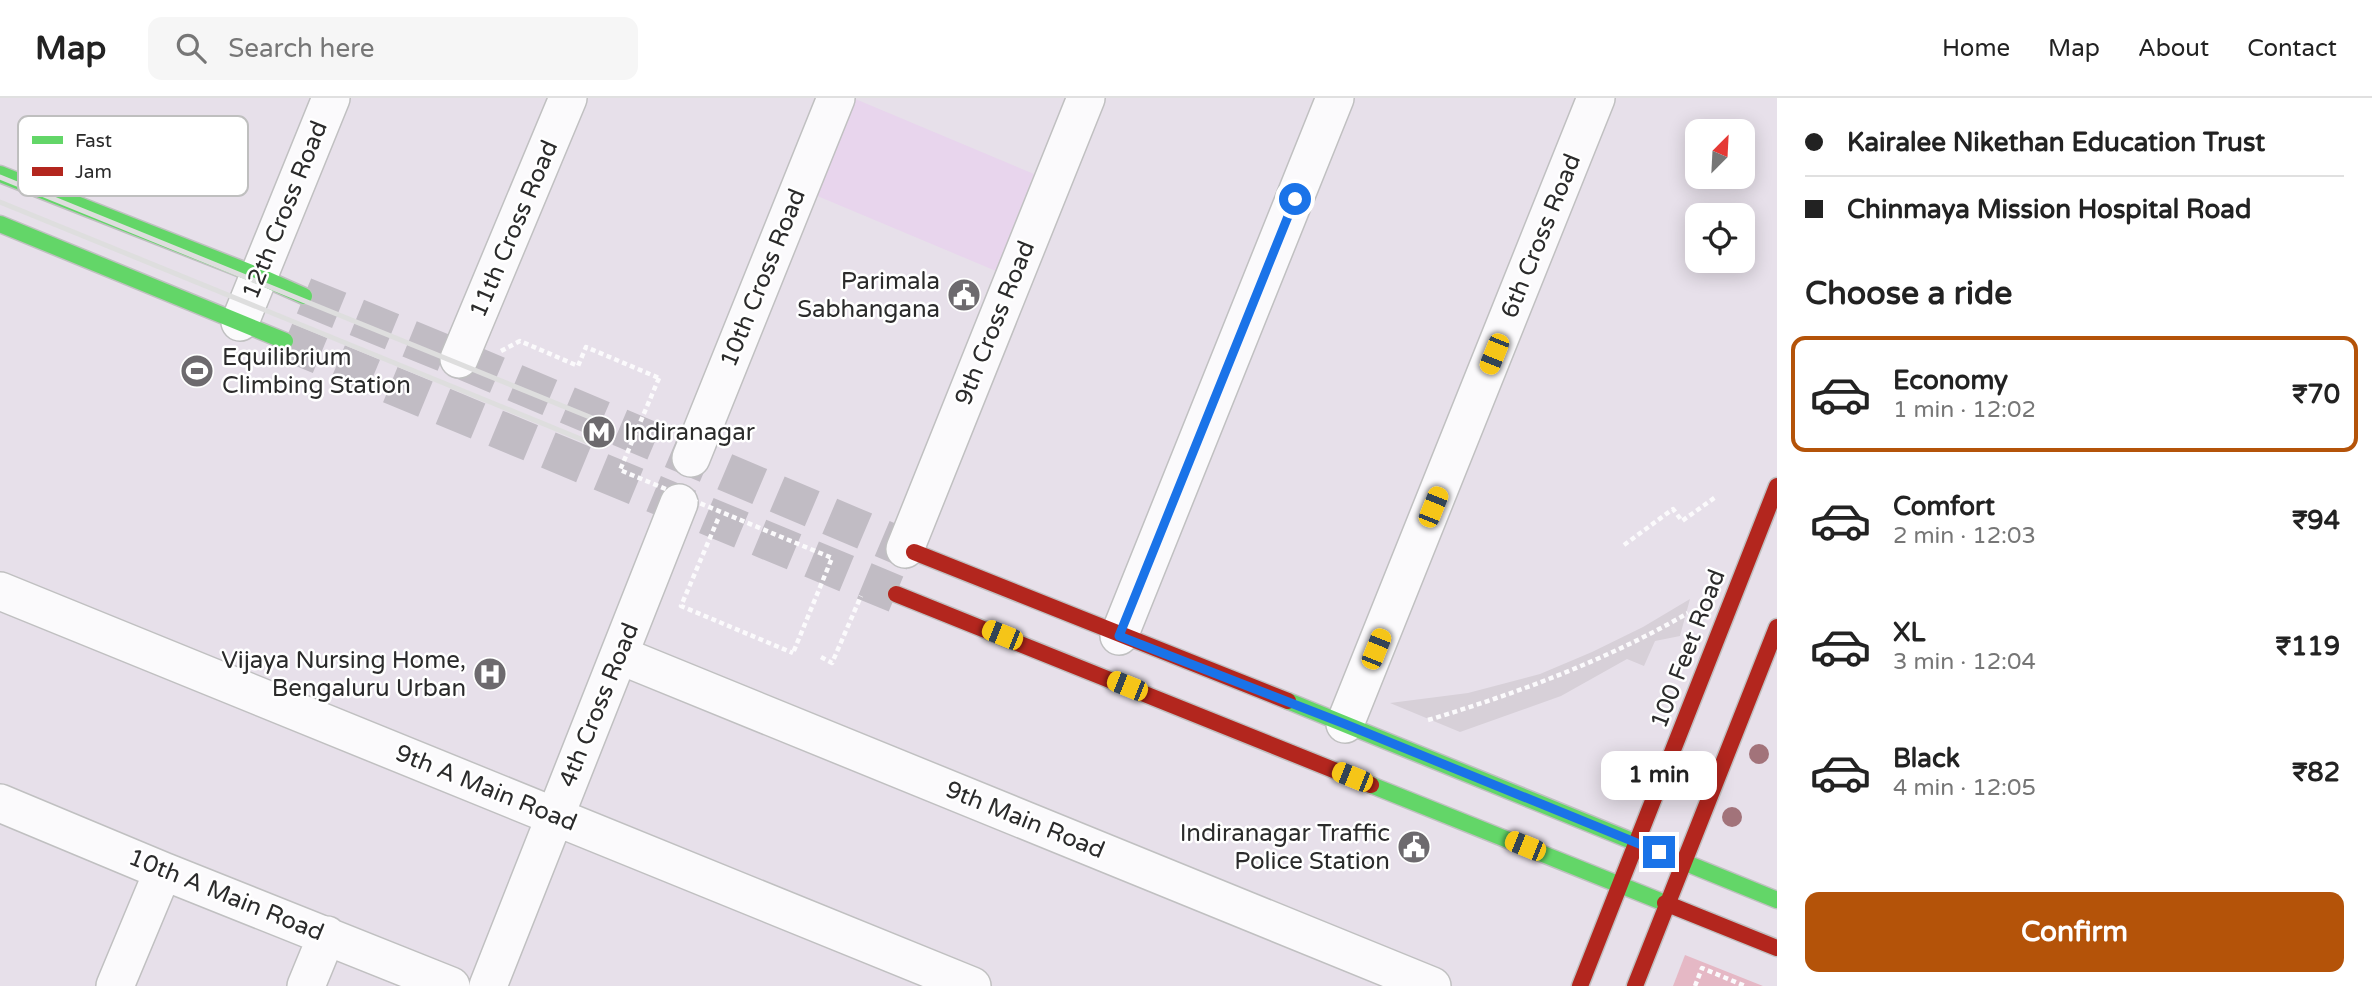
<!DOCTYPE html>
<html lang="en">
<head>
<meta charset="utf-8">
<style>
	:root { --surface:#fff; --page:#f6f6f6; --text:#222; --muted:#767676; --line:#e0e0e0; --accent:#b45309 }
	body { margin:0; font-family:"Varela Round",sans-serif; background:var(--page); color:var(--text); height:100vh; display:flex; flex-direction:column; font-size:26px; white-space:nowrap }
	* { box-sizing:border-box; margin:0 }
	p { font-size:23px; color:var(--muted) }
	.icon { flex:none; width:38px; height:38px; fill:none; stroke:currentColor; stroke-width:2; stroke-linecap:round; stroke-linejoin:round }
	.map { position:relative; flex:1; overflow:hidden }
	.drawer { display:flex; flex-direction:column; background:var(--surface); width:595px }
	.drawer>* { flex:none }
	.hud { display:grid; align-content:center; height:154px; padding:0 28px; background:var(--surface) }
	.needle { width:46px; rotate:24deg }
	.buttons { position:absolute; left:1685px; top:21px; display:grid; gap:14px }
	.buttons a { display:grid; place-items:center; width:70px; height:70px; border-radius:14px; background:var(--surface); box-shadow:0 4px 18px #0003; font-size:35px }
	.end { position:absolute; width:32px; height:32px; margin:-16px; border:9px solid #1a73e8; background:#fff; box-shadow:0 0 0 4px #fff }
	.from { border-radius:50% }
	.bubble { position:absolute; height:49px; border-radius:14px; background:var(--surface); box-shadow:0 4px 18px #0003; font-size:23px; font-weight:800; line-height:49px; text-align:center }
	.car { position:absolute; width:21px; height:42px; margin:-21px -10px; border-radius:9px; box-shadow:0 0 5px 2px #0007; background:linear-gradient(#f5c518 24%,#345 0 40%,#f5c518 0 76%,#345 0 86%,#f5c518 0) }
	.hud b { display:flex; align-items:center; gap:24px; height:66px; font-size:26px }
	.hud b+b { border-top:2px solid var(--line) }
	.hud i { width:18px; height:18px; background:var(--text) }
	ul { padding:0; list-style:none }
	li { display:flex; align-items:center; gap:21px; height:116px; margin:0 14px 10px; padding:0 14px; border:4px solid transparent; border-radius:14px }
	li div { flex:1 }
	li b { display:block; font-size:26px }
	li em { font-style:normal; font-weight:800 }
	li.current { border-color:var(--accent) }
	li>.icon { width:63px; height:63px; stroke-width:1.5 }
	h2 { padding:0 28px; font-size:32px; line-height:84px }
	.action { display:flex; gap:14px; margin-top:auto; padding:14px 28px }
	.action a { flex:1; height:80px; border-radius:14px; background:var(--accent); color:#fff; font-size:28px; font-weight:800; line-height:80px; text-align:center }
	header { display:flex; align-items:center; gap:42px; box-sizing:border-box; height:98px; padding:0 35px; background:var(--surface); border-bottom:2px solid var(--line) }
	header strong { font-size:33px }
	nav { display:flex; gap:38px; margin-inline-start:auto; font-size:24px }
	.search { width:490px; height:63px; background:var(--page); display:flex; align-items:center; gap:18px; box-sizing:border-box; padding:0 24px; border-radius:14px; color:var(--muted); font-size:26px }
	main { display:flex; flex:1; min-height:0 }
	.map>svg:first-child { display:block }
	.education { fill:#e8d5ed }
	.green { fill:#e5b8c5 }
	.plaza { fill:#d7d0d8 }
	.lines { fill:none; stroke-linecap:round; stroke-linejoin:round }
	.secondary-tunnel { stroke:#c1bcc4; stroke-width:38; stroke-dasharray:38 19; stroke-linecap:butt }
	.street-casing { stroke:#c0c0c1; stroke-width:40 }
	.fast-casing { stroke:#c0c0c1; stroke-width:19 }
	.jam-casing { stroke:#c0c0c1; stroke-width:19 }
	.path { stroke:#fbfafc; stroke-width:4.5; stroke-dasharray:5 3.5; stroke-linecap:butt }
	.street { stroke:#fbfafc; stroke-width:37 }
	.fast { stroke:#63d668; stroke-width:16 }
	.jam { stroke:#b3261e; stroke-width:16 }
	.rail { stroke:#dedede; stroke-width:5 }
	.path-bridge { stroke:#fbfafc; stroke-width:4.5; stroke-dasharray:5 3.5; stroke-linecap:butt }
	.tree { fill:#a2737a }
	.route { stroke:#1a73e8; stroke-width:9 }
	.labels { text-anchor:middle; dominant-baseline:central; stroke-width:5; stroke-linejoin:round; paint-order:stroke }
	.street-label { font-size:24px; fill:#2b2b2b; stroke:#fff }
	.poi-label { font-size:24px; fill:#2b2b2b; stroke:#fff; text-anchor:end }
	.key { fill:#fff; stroke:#bfbfbf; stroke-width:2 }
	.key-label { font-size:19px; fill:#2b2b2b }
</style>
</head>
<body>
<header>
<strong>Map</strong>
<div class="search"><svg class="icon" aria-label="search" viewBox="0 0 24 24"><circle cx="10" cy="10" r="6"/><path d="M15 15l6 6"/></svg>Search here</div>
<nav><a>Home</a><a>Map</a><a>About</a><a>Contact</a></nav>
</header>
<main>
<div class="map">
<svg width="1777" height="888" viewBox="0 0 1777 888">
	<rect width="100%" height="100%" fill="#e7e0ea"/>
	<path class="education" d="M 853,0 L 1034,76 L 996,173 L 815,97 Z"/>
	<path class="green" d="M 1685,857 L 1763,888 L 1673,888 Z"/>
	<path class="plaza" d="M 1690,501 L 1680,538 L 1655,543 L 1644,568 L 1627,561 L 1561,598 L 1460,634 L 1390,605 L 1468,595 L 1540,576 L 1592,554 L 1643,529 Z"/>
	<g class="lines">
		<path class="secondary-tunnel" d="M 304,198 L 459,261 L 914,454
			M 285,243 L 896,496"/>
		<defs>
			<path id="street" d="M 240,224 L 331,0
				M 459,261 L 568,0
				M 691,360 L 836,0
				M 905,451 L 1086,0
				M 0,493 L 972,888
				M 1119,538 L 1335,0
				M 619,557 L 1432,888
				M 1345,626 L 1596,0
				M 0,705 L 163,773 L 451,888
				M 115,888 L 163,773
				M 306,888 L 327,837
				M 488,888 L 679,405"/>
			<path id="fast" d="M 0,76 L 259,178 L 304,198
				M 0,126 L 285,243
				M 1288,603 L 1777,802
				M 1371,687 L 1665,805"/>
			<path id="jam" d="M 914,454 L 1288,603
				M 896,496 L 1371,687
				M 1665,805 L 1777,850
				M 1580,888 L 1777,388
				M 1635,888 L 1777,529"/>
		</defs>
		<use href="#street" class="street-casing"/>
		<use href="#fast" class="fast-casing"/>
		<use href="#jam" class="jam-casing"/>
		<path class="path" d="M 501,253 L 520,243 L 578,268 L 586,249 L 659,280
			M 718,421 L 681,508 L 793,555
			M 1624,447 L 1673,411 L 1682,423 L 1717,398
			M 821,559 L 832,565 L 861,498
			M 1428,622 C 1518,595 1607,562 1688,515
			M 1695,888 L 1702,870 L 1745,888"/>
		<use href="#street" class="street"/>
		<use href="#fast" class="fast"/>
		<use href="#jam" class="jam"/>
		<path class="rail" d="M 0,79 L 602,324
			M 0,104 L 593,346"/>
		<path class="path-bridge" d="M 659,280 L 620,372 L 832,460 L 793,555"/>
	</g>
	<g class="tree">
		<circle cx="1759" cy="656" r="10"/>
		<circle cx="1732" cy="719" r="10"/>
	</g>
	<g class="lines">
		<path class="route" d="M 1295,101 L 1119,538 L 1345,626 L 1659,754"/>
	</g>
	<defs>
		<symbol id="civic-disc" viewBox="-11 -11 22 22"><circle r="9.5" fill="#6d6a6e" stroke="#fff"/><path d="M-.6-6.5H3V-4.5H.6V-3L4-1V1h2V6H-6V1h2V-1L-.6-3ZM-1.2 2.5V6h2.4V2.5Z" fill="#fff"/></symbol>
		<symbol id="stadium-disc" viewBox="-11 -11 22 22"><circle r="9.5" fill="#6d6a6e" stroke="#fff"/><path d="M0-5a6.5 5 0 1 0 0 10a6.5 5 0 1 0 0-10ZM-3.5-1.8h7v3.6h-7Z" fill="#fff"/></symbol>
		<symbol id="metro-disc" viewBox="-11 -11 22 22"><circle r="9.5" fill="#6d6a6e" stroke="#fff"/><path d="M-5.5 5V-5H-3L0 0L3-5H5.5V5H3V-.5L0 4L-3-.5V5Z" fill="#fff"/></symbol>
		<symbol id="hospital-disc" viewBox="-11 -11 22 22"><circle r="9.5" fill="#6d6a6e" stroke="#fff"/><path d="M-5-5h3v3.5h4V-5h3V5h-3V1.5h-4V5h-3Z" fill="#fff"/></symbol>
	</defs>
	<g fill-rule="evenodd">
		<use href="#civic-disc" x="945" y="178" width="38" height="38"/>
		<use href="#stadium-disc" x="178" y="254" width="38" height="38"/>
		<use href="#metro-disc" x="580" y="315" width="38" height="38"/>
		<use href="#hospital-disc" x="471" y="557" width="38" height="38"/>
		<use href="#civic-disc" x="1395" y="730" width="38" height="38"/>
	</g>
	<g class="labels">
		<g class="street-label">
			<text transform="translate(285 112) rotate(-68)">12th Cross Road</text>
			<text transform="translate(514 131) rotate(-67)">11th Cross Road</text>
			<text transform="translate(1541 138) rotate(-68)">6th Cross Road</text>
			<text transform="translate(763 180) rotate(-68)">10th Cross Road</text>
			<text transform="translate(995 225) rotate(-68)">9th Cross Road</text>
			<text transform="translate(1688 551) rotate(-69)">100 Feet Road</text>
			<text transform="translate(599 607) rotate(-68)">4th Cross Road</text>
			<text transform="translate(486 690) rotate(22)">9th A Main Road</text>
			<text transform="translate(1025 722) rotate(22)">9th Main Road</text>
			<text transform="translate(226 797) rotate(22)">10th A Main Road</text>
		</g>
		<g class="poi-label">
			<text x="940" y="183">Parimala<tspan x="940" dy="28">Sabhangana</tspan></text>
			<text x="222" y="259" text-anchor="start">Equilibrium<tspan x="222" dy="28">Climbing Station</tspan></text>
			<text x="624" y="334" text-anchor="start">Indiranagar</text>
			<text x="466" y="562">Vijaya Nursing Home,<tspan x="466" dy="28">Bengaluru Urban</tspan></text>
			<text x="1390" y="735">Indiranagar Traffic<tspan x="1390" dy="28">Police Station</tspan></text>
		</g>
	</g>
	<rect x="18" y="18" width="230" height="80" rx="10" class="key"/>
	<rect x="32" y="38" width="31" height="8" fill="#63d668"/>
	<rect x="32" y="69" width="31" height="9" fill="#b3261e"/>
	<g class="key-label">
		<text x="75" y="49">Fast</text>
		<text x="75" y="80">Jam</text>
	</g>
</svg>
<div class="buttons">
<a><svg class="needle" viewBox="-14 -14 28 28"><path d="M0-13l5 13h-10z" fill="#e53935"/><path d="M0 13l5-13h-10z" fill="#767676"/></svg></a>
<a><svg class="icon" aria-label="locate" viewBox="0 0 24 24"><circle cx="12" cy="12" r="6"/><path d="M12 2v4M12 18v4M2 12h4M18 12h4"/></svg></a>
</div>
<i class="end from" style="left:1295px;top:101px"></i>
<i class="end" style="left:1659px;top:754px"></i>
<div class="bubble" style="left:1601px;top:653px;width:116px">1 min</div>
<i class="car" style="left:1494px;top:256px;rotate:202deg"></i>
<i class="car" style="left:1433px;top:409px;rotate:22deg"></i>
<i class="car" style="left:1002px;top:537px;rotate:292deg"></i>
<i class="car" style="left:1376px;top:551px;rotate:22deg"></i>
<i class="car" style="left:1127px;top:588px;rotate:292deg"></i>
<i class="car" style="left:1352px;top:679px;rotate:292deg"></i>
<i class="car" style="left:1525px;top:748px;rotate:292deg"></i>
</div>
<section class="drawer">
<div class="hud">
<b><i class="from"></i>Kairalee Nikethan Education Trust</b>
<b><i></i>Chinmaya Mission Hospital Road</b>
</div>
<h2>Choose a ride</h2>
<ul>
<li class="current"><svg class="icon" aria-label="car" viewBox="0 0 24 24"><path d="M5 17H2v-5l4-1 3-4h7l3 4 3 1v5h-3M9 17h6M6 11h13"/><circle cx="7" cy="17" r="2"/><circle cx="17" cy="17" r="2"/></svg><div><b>Economy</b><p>1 min · 12:02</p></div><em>₹70</em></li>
<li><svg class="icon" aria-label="car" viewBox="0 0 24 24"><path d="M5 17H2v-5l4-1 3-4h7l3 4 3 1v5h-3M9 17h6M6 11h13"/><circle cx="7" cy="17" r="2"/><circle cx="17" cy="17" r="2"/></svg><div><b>Comfort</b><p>2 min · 12:03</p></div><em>₹94</em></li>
<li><svg class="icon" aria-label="car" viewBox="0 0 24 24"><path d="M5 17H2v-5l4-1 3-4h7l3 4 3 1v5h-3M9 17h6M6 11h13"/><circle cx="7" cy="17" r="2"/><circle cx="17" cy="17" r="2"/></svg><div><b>XL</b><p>3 min · 12:04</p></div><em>₹119</em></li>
<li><svg class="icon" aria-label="car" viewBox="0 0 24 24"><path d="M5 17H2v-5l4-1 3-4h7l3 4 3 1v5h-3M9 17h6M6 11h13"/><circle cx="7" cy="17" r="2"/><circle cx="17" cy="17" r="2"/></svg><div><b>Black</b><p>4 min · 12:05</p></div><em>₹82</em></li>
</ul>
<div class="action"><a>Confirm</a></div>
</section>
</main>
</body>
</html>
